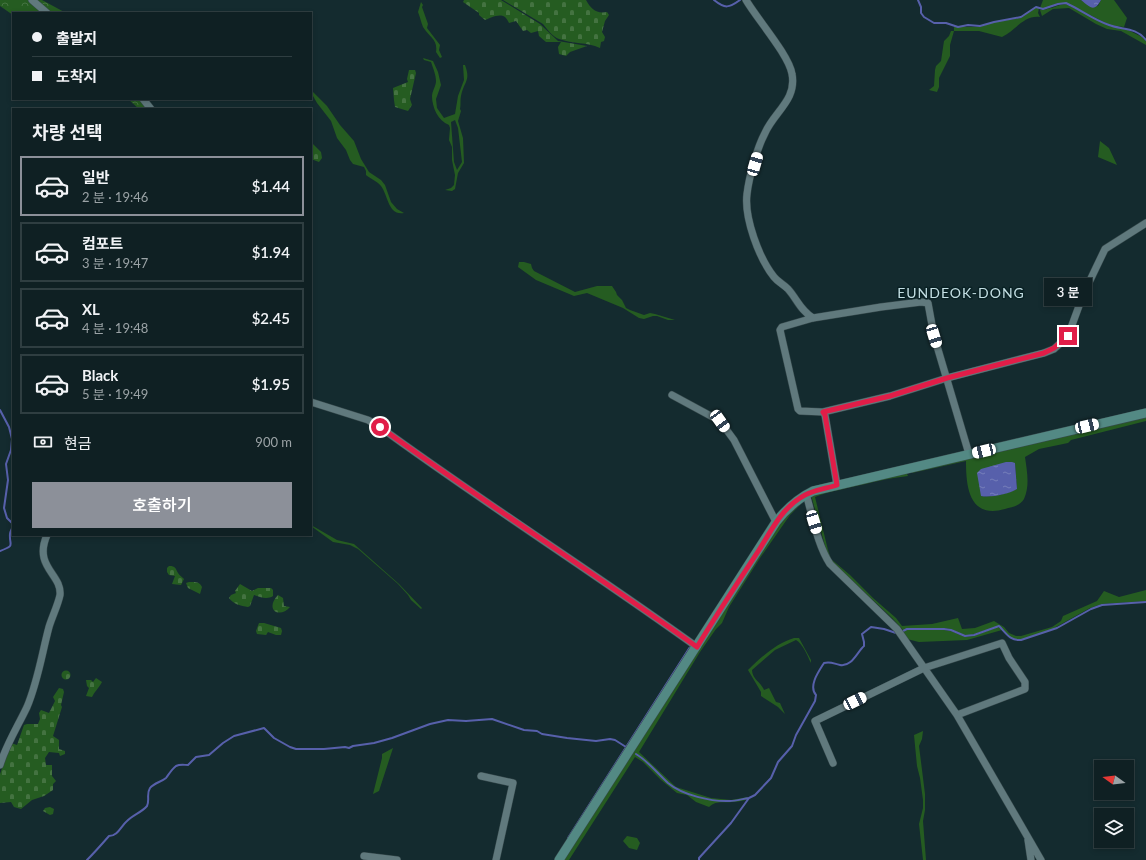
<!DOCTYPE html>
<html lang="ko">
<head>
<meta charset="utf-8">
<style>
	:root { --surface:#0f2023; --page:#1d2d30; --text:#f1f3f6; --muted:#9ba3a6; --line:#2f3e41; --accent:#8c9099 }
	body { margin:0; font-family:Lato,"Noto Sans KR",sans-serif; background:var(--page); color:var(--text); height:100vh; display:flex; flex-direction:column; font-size:15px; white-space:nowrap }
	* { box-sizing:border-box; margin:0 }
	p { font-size:13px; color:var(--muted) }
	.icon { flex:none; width:22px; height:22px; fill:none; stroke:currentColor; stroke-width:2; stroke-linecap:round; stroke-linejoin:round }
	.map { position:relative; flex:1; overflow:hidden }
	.sheet { position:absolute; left:12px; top:108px; width:300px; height:428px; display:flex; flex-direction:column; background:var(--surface); border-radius:0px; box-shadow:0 2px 6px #0003,0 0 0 1px var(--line) }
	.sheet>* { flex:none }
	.top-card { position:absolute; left:12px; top:12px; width:300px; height:88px; border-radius:0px; box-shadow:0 2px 6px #0003,0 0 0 1px var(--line); display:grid; align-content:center; height:88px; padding:0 20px; background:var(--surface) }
	.needle { width:26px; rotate:285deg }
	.buttons { position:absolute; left:1094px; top:760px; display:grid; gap:8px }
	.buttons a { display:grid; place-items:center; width:40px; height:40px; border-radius:0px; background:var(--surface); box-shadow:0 2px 6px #0003,0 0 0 1px var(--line); font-size:20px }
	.end { position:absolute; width:18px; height:18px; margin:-9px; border:5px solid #e11d48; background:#fff; box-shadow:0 0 0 2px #fff }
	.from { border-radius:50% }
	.bubble { position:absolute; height:28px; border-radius:0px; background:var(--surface); box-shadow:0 2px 6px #0003,0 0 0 1px var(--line); font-size:13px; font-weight:600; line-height:28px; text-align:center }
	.car { position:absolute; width:12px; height:24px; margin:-12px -6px; border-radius:5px; box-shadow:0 0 3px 1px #0007; background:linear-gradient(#fff 24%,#345 0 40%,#fff 0 76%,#345 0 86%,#fff 0) }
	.top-card b { display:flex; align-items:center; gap:14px; height:38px; font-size:15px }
	.top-card b+b { border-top:1px solid var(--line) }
	.top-card i { width:10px; height:10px; background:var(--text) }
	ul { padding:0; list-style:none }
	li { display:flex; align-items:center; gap:12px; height:60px; margin:0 8px 6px; padding:0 12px; border:2px solid var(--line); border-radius:0px }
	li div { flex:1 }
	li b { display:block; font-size:15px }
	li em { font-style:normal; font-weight:600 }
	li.active { border-color:var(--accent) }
	li>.icon { width:36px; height:36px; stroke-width:1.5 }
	h2 { padding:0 20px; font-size:18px; line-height:48px }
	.pay { display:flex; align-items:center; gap:10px; height:44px; padding:0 20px; font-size:15px }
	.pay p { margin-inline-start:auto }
	.action { display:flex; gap:8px; margin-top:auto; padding:8px 20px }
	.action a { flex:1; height:46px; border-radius:0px; background:var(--accent); color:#fff; font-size:16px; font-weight:600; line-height:46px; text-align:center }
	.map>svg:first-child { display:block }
	.green { fill:#255c21; fill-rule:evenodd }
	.forest { fill:url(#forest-crowns) }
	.cemetery { fill:url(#cemetery-stones) }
	.water { fill:url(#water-ripples) }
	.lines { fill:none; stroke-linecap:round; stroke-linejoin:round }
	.stream { stroke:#5760ab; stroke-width:2 }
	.street-casing { stroke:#36494c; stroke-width:8 }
	.secondary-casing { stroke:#36494c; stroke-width:10 }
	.street { stroke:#60797d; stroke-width:7 }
	.secondary { stroke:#538984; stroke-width:9 }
	.route { stroke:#e11d48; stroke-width:5 }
	.labels { text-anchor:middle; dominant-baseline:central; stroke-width:3; stroke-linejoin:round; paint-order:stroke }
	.quarter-label { font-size:14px; letter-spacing:1px; fill:#c4dfe4; stroke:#0a2225 }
</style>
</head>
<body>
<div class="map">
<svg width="1146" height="860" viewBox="0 0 1146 860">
	<defs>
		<pattern id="forest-crowns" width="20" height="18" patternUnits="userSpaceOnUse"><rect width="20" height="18" fill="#255c21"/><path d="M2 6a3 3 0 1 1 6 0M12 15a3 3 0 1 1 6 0" fill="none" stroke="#447341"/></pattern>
		<pattern id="cemetery-stones" width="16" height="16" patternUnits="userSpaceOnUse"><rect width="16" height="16" fill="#255c21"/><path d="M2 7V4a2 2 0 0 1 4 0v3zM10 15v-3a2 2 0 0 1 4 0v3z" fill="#447341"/></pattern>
		<pattern id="water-ripples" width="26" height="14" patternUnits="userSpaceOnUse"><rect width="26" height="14" fill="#5760ab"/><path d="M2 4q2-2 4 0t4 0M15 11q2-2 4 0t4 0" fill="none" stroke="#767eba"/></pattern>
	</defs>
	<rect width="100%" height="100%" fill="#142b2f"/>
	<path class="green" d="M 1043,0 L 1081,0 L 1091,7 L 1098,6 L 1101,0 L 1114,0 L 1127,18 L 1124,27 L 1110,25 L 1066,3 L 1058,3 L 1043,9 L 1040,8 Z
		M 421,2 L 423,5 L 422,7 L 428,24 L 427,28 L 440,45 L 439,50 L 442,57 L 440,58 L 436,52 C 438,39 429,37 423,27 C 421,22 420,17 418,12 Z
		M 1066,4 L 1109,26 L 1128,30 L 1142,37 L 1146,41 L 1146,45 L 1121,31 L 1107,29 L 1096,24 L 1069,8 L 1053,9 L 1042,16 L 1040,10 C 1049,10 1057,5 1066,4 Z
		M 1036,7 L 1039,8 L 1038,13 L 1040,17 C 1024,15 1016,30 1002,37 L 979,31 L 954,31 L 950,45 L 950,56 L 939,78 L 939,87 L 937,92 L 929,90 L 934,86 L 935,70 L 936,66 L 941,61 L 944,41 L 949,36 L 951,31 L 954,31 L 954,27 L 980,27 L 994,22 L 1021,18 Z
		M 423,58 L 433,61 L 438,72 L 441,85 L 436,99 L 437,108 L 444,118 L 455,114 L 458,96 L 464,80 L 463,65 L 465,65 C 471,81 464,81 461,96 C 460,100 461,104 460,109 L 461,111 L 458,121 L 463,138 L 464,163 L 458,173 L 455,189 L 452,191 L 445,190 L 451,188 L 454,185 L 455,175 L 452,160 L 452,147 L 449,140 L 450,128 L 449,125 C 438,121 432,107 432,96 C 432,91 436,86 436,81 C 436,75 433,68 431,62 L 424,60 ZM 455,120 L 458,128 L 462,162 L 457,170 L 454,162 L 451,122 Z
		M 311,90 L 327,106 L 340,125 L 354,141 L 361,159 L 369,172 L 381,180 L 385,185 L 391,202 L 397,209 L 404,213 C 388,216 388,195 381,186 C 377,181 371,179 366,175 L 366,171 L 364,167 L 353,164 L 350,160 L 346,150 L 337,138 L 331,121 L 317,103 L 313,96 L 311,96 Z
		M 1100,141 L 1109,148 L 1117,165 L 1098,157 Z
		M 519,262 L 524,262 L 531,264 L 532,268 L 534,271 L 575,292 L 597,286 L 612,286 L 616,292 L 617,295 L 622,300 L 626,308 L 630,310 L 644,315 L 650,313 L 655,314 L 675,320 L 668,320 L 657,316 L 653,316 L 644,319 L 639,318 L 623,308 L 587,293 L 574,296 L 536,280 L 518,267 Z
		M 1146,416 L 1146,421 L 1071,440 L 1068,443 L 1039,449 L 1025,457 C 1027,471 1030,486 1024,499 C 1020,506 1012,507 1005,509 C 969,519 966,487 966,461 L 912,473 L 912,471 ZM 1015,463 L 1017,489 C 1010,493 989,498 981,496 Z
		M 906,472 L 908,476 C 889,478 870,483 852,487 C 840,490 827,492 815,497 L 828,550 L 831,559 L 850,575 L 873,598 L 896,618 L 902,626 L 932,624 L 958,618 L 962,629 L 975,628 L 994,621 L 1004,627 L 1009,633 L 1016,636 L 1021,636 L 1052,627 L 1061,621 L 1063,616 L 1097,601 L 1104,591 L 1119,597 L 1146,590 L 1146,601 L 1102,604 L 1090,608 L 1047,632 L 1021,640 L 1015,640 L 1011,638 L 999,626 L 974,634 L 965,636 L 951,629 L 944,628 L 907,629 L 903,630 L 892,618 L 830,560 L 827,553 L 811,495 Z
		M 801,504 L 790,515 L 760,558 L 729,607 L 722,623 L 716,629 L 700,652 L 639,752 L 676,787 L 711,798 L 731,800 L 748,797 L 746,800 C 741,801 736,802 732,802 C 723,803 716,800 709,807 L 696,802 L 687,795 L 677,793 L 661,780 L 643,762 L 635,757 L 569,860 L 564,860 L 778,526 L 786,516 L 799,505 Z
		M 311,525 L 337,540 L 354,544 L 399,584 L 422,608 L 421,609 L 411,600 L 408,595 L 398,584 L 358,549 L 350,545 L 333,542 L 311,526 Z
		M 998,627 L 1002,630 L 967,640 L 919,642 L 907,639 L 903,632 L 907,630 L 944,630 L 951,631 L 965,637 L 974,636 Z
		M 794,638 L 799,638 L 811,660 L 811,663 C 807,655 803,644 796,640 L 775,650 L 752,670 C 752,679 761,682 764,690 L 769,688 L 776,702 L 780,703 L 785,714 L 778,707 L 761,696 L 761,692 L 748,670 C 761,657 777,643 794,638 Z
		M 923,731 L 922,739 L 919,746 L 925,794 L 925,810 L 923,821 L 926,860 L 923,860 L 919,824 L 923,808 L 923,800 L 920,778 L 917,766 L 914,735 Z
		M 393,748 L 379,791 L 373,794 L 382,758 L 382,754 Z
		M 627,836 L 637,838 L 640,843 L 637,850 L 629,848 L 623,841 Z"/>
	<path class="forest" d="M 0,0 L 29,0 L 43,13 L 13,13 L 13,15 L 0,6 Z
		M 35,0 L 42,0 L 66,13 L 53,13 Z
		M 128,99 L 140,99 L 149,109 L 139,109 Z"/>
	<path class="cemetery" d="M 464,0 L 501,0 L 540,24 L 558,41 L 587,46 L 570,52 L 566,56 L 559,54 L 558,47 L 561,42 L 546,42 L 539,36 L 538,31 L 531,33 L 527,30 L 523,31 L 516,21 L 509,23 C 508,21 507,19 505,17 C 499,13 490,18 485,20 L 479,15 L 479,13 L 463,2 Z
		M 503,0 L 586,0 C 591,9 596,14 607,12 L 609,15 L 605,21 L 602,32 L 605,37 L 604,41 L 601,42 L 600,48 C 587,42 573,44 559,39 C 553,37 547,29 543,24 Z
		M 409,70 L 415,70 L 416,73 L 410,99 L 412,105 L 408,111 L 395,107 L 394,100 L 393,88 L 408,82 L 407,79 Z
		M 311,142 L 321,152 L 322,158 L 319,162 L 311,159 Z
		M 169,566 C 176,566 175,568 178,573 C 179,575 182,577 184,579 L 181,585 L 172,584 L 175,576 L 169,575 L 167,572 L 167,568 Z
		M 189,582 C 195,582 199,581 202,587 L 200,594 L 188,588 L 186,583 Z
		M 240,584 L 252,591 L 258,588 L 271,588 L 273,590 L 273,596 C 267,600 260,597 254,595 L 250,606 L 248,607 C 241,606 233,604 229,598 L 231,595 L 236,593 L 235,591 Z
		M 278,595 L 283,598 L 284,606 L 290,607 C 280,619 264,610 278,595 Z
		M 259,623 L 264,623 L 281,628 L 282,631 L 281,635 L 276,635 L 268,632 L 266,635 L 257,634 L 256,631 Z
		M61.5 675a4.5 4.5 0 1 1 9 0a4.5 4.5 0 1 1-9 0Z
		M 96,678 L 102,682 C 98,689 95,691 92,697 L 86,696 L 89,688 L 87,686 L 86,680 L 91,680 L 93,682 Z
		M 59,688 L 63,689 L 64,692 L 61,705 L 62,707 L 53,736 L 59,740 L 59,749 L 65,751 L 65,754 L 60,756 L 59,753 L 49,752 L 45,758 L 46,765 L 52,765 L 52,776 L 56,781 L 53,784 L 53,790 L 44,796 L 32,800 L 21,809 L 14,807 L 11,802 L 0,803 L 0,774 L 11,743 L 17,745 L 24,725 L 27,724 L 38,724 L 40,719 L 39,713 L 41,710 L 49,713 L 55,701 L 53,697 Z
		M 50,807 L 54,809 L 53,814 L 50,815 L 43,811 L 45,808 Z"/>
	<path class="water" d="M 1081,0 L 1101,0 C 1094,13 1090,7 1081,0 Z
		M 1006,462 L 1012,462 L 1015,463 L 1017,489 C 1009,494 990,498 981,496 L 977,473 L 981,469 Z"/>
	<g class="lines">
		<path class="stream" d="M 714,0 C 725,9 729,8 740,0
			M 918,0 L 921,7 L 921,13 L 924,17 L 934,23 L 946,23 L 958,27 L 968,25 L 980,26 L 994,22 L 1021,17 L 1036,7 L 1043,9 L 1058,4 L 1066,3 C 1081,10 1094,20 1109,25 C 1122,30 1136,27 1146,40
			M 0,410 L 9,427 L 12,439 L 11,450 L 6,464 L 8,480 L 4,508 L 7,518 L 13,524
			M 0,551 C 16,545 9,546 10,534 C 10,531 13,528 13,525
			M 903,631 L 907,629 L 944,629 L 951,630 L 965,636 L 974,635 L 999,626 C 1006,633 1010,641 1021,640 L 1057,628 L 1091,609 L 1102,605 L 1146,602
			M 636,754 C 648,761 657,773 668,783 C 682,795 712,802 730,801 C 736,801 742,799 749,798
			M 568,838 L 690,647
			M 87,860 C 95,852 102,844 109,836 C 118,836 121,826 127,821 C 133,815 142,812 147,806 C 150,800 146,794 150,788 C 154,783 161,782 166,778 C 169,774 172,769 176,766 C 180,764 184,765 188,765 L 196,757 L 209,755 L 223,743 L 234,736 L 264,728 L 274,738 L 290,747 L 296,749 L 324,749 L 345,747 L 349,748 L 353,746 L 374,743 L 392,738 L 430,724 L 448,720 L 466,721 L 492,719 L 524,730 L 537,731 L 542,734 L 567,738 L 596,741 L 610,739 L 615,740 L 626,747
			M 699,860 L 699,858 L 731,823 L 749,798 L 755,795 L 771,778 L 778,762 L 792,746 L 796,735 L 815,701 L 816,695 C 808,686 819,671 824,663 C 831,661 834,664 840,665 C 852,667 857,652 864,646 L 864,642 L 862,634 L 871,627 L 884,629 L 896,633"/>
		<defs>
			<path id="street" d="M 32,0 L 47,13
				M 746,0 C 757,19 789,55 792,74 C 797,100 774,112 765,133 C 757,148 749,177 747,194 C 744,218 759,258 774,277 C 778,282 783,284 788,289 C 797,299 800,310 813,318
				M 143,99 L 151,109
				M 672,395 L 720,421 L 734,440 L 776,522
				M 311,402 L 368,420 L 380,427 C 484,503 593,572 697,647
				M 823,412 L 890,396 L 947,378 L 1044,353 L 1054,349 L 1068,336 L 1083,295 L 1105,249 L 1146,223
				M 837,485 L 825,415 L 823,412 L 800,411 L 798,409 L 780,330 L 782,327 L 813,318 L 881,307 L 921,302 L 928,303 L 934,336 L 969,454
				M 806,494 C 813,517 817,544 830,564 L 897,629 L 957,715 L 1041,860
				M 833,763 L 815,721 L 924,668 L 1002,643 L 1009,658 L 1025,682 L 1025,689 L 957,715
				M 0,765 C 6,745 18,726 27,707 C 38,681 42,653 49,627 C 52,617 58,605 60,595 C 62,574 33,567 47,535
				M 481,776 L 513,783 L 496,860
				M 1028,840 L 1031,860
				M 364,856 L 397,860"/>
			<path id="secondary" d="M 559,860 L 776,522 C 787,508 797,499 813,491 L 1146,413"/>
		</defs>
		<use href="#street" class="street-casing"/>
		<use href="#secondary" class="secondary-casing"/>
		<use href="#street" class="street"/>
		<use href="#secondary" class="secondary"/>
	</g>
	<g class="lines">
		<path class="route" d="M 380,427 C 484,502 592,572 697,647 C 717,614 738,582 759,550 C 771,531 781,510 800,498 C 811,490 825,489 837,485 L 825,415 L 823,412 L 890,396 L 947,378 L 1044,353 L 1054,348 L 1068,336"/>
	</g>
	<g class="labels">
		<g class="quarter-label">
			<text x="961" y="292">EUNDEOK-DONG</text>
		</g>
	</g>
</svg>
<div class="buttons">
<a><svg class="needle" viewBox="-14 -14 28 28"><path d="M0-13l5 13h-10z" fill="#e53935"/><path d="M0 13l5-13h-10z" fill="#9ba3a6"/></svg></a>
<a><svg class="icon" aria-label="layers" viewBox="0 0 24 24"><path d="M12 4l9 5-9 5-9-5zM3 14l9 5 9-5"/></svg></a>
</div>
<i class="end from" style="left:380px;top:427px"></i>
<i class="end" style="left:1068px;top:336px"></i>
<div class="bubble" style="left:1044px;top:278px;width:48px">3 분</div>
<i class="car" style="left:755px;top:164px;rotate:16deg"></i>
<i class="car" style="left:934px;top:336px;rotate:163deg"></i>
<i class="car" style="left:720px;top:421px;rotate:144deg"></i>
<i class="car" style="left:1087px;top:426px;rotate:77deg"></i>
<i class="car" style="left:984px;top:451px;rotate:257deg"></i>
<i class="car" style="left:814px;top:522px;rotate:163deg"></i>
<i class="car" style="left:855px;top:701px;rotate:64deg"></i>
<div class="top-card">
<b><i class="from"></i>출발지</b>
<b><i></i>도착지</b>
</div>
<section class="sheet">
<h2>차량 선택</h2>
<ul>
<li class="active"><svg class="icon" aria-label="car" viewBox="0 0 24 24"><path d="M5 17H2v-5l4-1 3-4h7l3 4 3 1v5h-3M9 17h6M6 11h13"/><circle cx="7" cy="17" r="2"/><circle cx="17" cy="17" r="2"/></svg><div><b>일반</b><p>2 분 · 19:46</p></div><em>$1.44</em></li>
<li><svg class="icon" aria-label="car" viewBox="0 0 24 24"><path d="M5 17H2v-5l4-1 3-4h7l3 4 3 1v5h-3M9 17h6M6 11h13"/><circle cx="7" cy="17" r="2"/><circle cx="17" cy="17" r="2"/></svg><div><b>컴포트</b><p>3 분 · 19:47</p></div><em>$1.94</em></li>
<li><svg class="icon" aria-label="car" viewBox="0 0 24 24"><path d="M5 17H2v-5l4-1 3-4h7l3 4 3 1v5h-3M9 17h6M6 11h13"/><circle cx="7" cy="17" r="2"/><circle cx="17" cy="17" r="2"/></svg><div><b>XL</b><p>4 분 · 19:48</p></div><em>$2.45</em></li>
<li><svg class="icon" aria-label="car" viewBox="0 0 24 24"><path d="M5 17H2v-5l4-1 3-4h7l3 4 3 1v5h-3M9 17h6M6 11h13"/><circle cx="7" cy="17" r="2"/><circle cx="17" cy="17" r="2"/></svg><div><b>Black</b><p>5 분 · 19:49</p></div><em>$1.95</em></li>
</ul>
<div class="pay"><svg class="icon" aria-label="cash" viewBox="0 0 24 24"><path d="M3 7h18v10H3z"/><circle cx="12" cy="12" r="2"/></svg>현금<p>900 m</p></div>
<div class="action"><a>호출하기</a></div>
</section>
</div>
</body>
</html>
